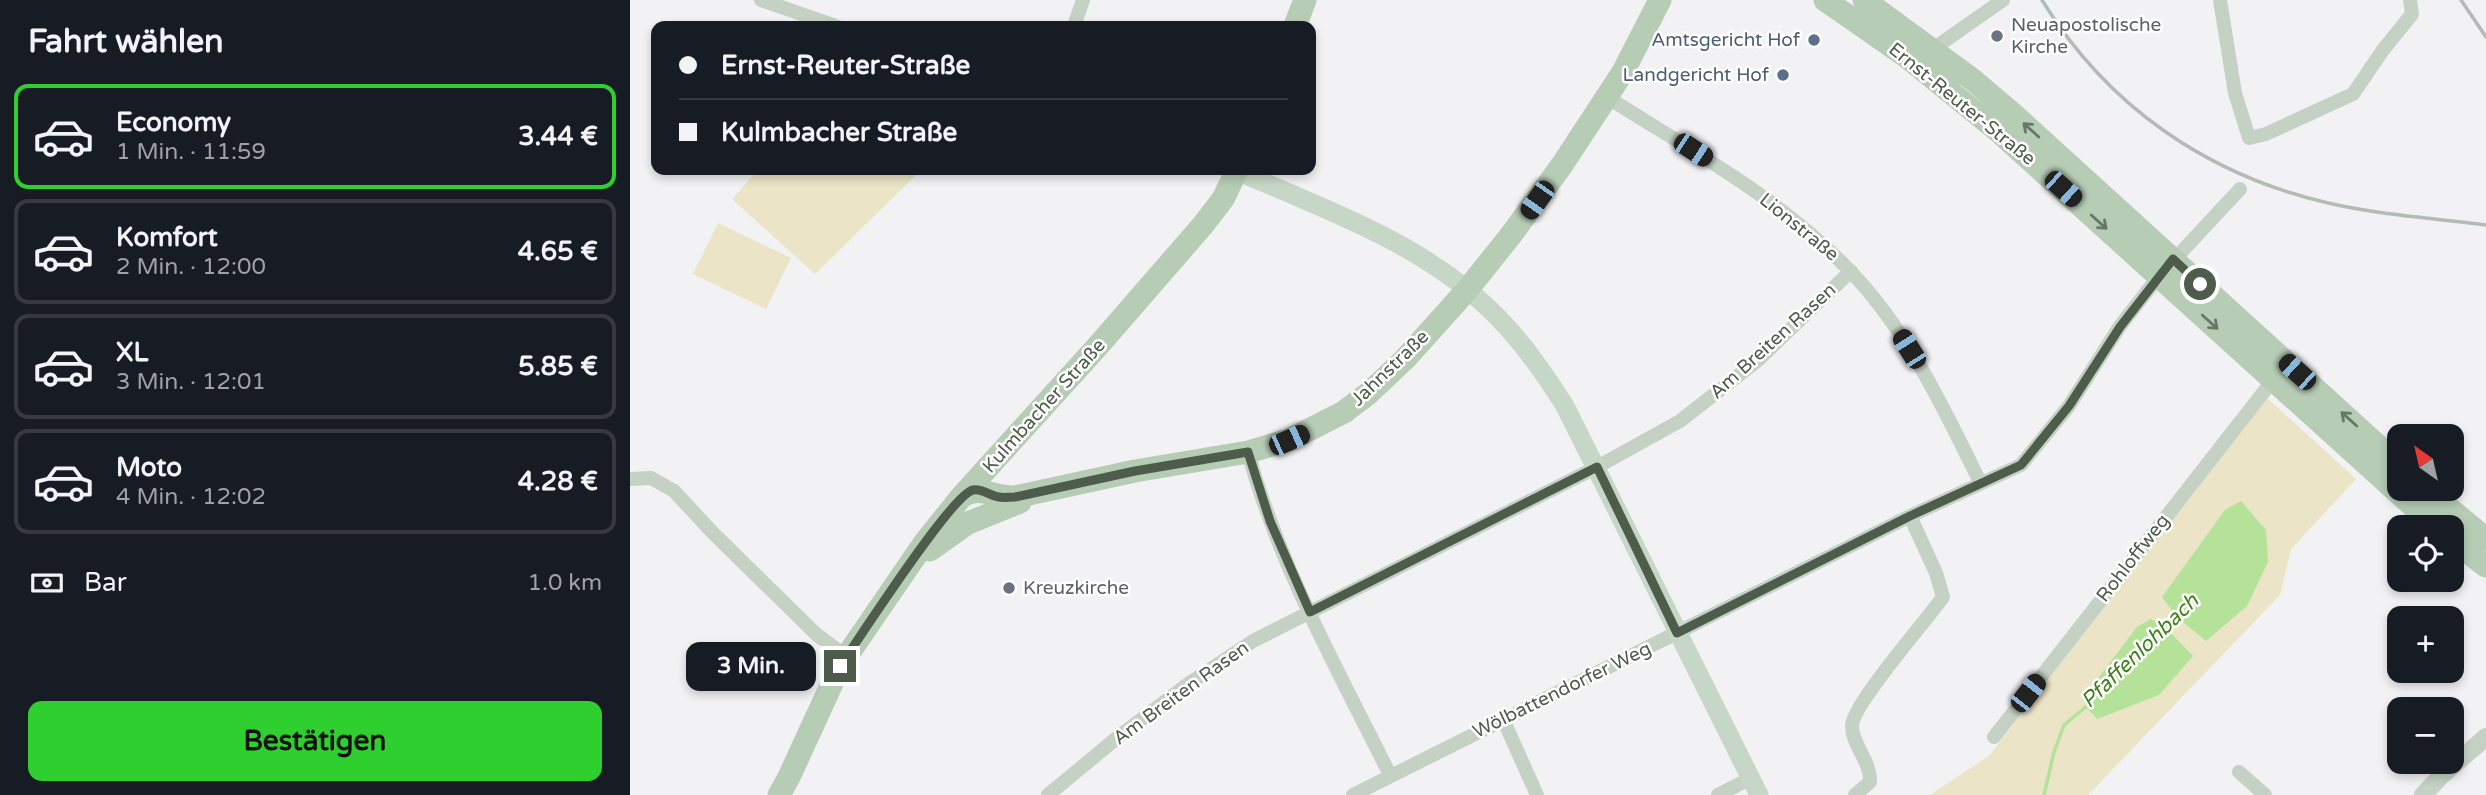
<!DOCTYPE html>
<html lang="de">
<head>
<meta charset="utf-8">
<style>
	:root { --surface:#171b24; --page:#20242c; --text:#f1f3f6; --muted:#9ea1a6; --line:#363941; --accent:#30cf30 }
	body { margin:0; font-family:"Varela Round",sans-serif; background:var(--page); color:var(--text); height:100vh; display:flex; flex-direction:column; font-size:26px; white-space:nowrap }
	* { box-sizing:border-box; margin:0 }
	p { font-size:23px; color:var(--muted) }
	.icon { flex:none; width:38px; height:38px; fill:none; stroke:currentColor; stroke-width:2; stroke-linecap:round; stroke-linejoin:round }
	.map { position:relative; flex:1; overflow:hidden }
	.panel { display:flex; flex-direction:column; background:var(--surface); width:630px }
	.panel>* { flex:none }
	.hud { position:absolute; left:21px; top:21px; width:665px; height:154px; border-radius:14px; box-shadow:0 4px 10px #0003; display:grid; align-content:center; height:154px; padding:0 28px; background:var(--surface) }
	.needle { width:46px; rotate:326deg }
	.fabs { position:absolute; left:1757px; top:424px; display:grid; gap:14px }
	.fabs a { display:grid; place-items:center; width:77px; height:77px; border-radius:14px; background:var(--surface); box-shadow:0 4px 10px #0003; font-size:35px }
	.end { position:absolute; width:32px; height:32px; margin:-16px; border:9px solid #4d5c4b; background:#fff; box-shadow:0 0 0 4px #fff }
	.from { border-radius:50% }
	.bubble { position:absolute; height:49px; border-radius:14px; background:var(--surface); box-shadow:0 4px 10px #0003; font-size:23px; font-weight:700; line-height:49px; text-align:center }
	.car { position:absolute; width:21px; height:42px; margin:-21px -10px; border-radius:9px; box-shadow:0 0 5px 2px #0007; background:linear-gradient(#222 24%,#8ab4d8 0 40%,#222 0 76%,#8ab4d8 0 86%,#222 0) }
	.hud b { display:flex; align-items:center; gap:24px; height:66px; font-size:26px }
	.hud b+b { border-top:2px solid var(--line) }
	.hud i { width:18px; height:18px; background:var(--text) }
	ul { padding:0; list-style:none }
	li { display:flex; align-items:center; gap:21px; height:105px; margin:0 14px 10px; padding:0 14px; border:4px solid var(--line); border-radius:14px }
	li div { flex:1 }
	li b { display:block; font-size:26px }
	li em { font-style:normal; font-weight:700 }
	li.current { border-color:var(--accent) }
	li>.icon { width:63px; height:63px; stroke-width:1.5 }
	h2 { padding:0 28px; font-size:32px; line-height:84px }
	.pay { display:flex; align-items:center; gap:18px; height:77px; padding:0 28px; font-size:26px }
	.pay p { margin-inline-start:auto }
	.action { display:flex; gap:14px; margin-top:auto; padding:14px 28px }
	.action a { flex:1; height:80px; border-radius:14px; background:var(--accent); color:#111; font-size:28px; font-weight:700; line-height:80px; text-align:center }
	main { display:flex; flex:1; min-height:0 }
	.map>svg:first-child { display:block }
	.green { fill:#ebe4c6 }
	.water { fill:#b3e298 }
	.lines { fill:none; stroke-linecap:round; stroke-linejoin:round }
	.stream { stroke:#b3e298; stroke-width:3.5 }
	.minor { stroke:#c5d1c4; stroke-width:14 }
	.tertiary { stroke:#c5d1c4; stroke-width:18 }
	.secondary { stroke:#c7d7c7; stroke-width:19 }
	.primary { stroke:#b6ccb5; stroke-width:23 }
	.rail { stroke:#b4bab5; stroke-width:3.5 }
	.oneway { stroke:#677866 }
	.route { stroke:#4d5c4b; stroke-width:9 }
	.worship-dot { fill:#6b7280; stroke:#fff; stroke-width:2.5 }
	.service-dot { fill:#5c6f8a; stroke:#fff; stroke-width:2.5 }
	.labels { text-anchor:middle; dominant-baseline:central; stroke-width:5; stroke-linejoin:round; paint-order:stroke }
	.worship-label { font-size:19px; fill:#5b616d; stroke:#fff; text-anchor:start }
	.service-label { font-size:19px; fill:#4e5e75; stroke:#fff; text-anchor:end }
	.street-label { font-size:19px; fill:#4d5c4b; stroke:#fff }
	.water-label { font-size:21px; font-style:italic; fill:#3f801b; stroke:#fff }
</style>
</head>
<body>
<main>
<section class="panel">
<h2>Fahrt wählen</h2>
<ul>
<li class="current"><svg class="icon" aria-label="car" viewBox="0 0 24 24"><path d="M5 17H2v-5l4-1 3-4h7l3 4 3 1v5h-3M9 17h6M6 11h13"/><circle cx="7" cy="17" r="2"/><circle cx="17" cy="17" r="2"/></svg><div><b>Economy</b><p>1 Min. · 11:59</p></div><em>3.44 €</em></li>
<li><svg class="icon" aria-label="car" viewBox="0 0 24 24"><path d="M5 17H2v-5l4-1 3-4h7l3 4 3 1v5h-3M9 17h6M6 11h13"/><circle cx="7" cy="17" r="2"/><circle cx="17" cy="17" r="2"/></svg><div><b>Komfort</b><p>2 Min. · 12:00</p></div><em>4.65 €</em></li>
<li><svg class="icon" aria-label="car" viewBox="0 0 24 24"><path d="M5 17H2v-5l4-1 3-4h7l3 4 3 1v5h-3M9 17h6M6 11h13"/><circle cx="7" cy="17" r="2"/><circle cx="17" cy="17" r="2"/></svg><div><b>XL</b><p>3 Min. · 12:01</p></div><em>5.85 €</em></li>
<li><svg class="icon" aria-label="car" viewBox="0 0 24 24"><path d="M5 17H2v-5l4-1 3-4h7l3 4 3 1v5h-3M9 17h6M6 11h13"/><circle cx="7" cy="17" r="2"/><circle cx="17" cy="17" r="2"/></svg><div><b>Moto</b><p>4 Min. · 12:02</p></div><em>4.28 €</em></li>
</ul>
<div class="pay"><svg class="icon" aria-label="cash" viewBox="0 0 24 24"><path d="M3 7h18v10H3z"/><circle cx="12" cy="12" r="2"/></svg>Bar<p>1.0 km</p></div>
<div class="action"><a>Bestätigen</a></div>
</section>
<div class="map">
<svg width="1856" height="795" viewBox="0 0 1856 795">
	<rect width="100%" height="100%" fill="#f2f1f3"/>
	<path class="green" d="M 128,170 L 291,170 L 185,274 L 102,199 Z
		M 88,223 L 161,258 L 136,309 L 63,274 Z
		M 1636,397 L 1726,479 L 1661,549 L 1650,595 L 1458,795 L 1300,795 L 1359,756 Z"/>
	<path class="water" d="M 1611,501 L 1636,530 L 1638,562 L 1617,606 L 1576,641 L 1547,617 L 1532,597 L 1595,510 Z
		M 1521,619 L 1536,628 L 1563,656 L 1529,695 L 1467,719 L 1456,707 L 1453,698 L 1507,627 Z"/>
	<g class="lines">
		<path class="stream" d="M 1535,629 L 1549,615
			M 1414,795 L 1424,752 L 1434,725 L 1457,706"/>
		<path class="minor" d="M 131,0 L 206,26
			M 1590,0 L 1605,93 L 1619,138 L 1636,134 L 1723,94 L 1753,50 L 1782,14 L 1780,0
			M 444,26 L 453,0
			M 1303,49 L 1373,0
			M 977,97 C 1060,150 1150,198 1219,270 C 1277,329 1314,409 1350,482
			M 618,452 C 649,566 708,670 760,775
			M 0,479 L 21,478 L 44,491 L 83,533 L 187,635 L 217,657
			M 873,719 L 907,795
			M 1364,737 L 1643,380
			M 1609,772 L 1635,795
			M 418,795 L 488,737 L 558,684 L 623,641 L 967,467 L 1050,421 L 1127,361 L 1221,271
			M 723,795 L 1280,516 L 1391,465 L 1439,406 L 1490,326 L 1529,276 L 1610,189
			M 1088,795 L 1121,778
			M 1225,795 L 1240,782 C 1241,761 1222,745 1222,726 C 1222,705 1297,620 1313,597 L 1306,573 L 1280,516"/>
		<path class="tertiary" d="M 1793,795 L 1811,776 L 1856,737"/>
		<path class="secondary" d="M 607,171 C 692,208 786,241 855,305 C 887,334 912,370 935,406 L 1129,795"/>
		<path class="primary" d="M 1195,0 L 1277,57 L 1367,130 L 1806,527
			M 1234,0 L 1343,80 L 1383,114 L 1769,465
			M 665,26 L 675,0
			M 1795,488 L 1856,539
			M 332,496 C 353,485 362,498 385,497 L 505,471 L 618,452 L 659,440 L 714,412 L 739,393 L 775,359 L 837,290 L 881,235 L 932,165 L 993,72 L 1030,0
			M 1822,540 L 1856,566
			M 300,550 L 338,523 L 390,502
			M 149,795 L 159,777 L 210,666 L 295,542 L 332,496 L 467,347 L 573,225 L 593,199 L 607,170"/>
		<path class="rail" d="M 1412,0 C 1477,106 1577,175 1698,203 C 1750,215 1804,218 1856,225
			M 1831,0 L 1856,37"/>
	</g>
	<defs><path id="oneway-shaft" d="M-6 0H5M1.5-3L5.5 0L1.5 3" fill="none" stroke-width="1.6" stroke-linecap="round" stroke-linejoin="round" transform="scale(1.75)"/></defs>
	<g class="oneway">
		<use href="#oneway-shaft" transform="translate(1401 130) rotate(-138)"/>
		<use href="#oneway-shaft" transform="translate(1469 222) rotate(42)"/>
		<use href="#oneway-shaft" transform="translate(1580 322) rotate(42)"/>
		<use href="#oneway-shaft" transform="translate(1719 419) rotate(-138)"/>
	</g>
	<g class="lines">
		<path class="route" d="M 210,666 C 229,639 321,495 343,490 C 352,488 360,496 369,497 C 374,498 379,497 385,497 L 505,471 L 618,452 L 640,521 L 680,612 L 967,467 L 1047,633 L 1280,516 L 1391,465 L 1439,406 L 1490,327 L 1543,259 L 1570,284"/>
	</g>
	<g class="worship-dot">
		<circle cx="1367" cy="36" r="7"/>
		<circle cx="379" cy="588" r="7"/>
	</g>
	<g class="service-dot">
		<circle cx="1184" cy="40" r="7"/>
		<circle cx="1153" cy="75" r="7"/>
	</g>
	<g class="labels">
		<g class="worship-label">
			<text x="1381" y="25">Neuapostolische<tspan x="1381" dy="22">Kirche</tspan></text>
			<text x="393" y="588">Kreuzkirche</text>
		</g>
		<g class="service-label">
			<text x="1170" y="40">Amtsgericht Hof</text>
			<text x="1139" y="75">Landgericht Hof</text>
		</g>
		<g class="street-label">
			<text transform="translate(1332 104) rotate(39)">Ernst-Reuter-Straße</text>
			<text transform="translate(1169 227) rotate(39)">Lionstraße</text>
			<text transform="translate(1143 341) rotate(-42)">Am Breiten Rasen</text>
			<text transform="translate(760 368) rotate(-44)">Jahnstraße</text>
			<text transform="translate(414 406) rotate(-48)">Kulmbacher Straße</text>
			<text transform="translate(1503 558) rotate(-52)">Rohloffweg</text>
			<text transform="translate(932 690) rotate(-26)">Wölbattendorfer Weg</text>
			<text transform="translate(551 693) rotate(-36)">Am Breiten Rasen</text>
		</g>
		<g class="water-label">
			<text transform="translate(1510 651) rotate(-44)">Pfaffenlohbach</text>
		</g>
	</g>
</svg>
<div class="fabs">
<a><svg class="needle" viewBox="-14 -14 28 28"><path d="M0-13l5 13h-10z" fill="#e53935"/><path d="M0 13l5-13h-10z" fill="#9ea1a6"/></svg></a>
<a><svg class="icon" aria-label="locate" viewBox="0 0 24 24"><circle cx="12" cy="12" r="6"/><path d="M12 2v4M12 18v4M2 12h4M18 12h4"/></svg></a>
<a>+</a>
<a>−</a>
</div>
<i class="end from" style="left:1570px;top:284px"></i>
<i class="end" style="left:210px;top:666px"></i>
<div class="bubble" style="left:56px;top:642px;width:130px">3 Min.</div>
<i class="car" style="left:1063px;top:150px;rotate:123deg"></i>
<i class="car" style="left:1433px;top:189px;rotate:132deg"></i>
<i class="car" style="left:907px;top:200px;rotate:215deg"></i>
<i class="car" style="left:1279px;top:349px;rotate:328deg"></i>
<i class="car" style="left:1667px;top:372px;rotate:312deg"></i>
<i class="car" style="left:659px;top:440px;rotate:66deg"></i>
<i class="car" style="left:1398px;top:693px;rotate:38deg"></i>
<div class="hud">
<b><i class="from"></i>Ernst-Reuter-Straße</b>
<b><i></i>Kulmbacher Straße</b>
</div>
</div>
</main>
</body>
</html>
